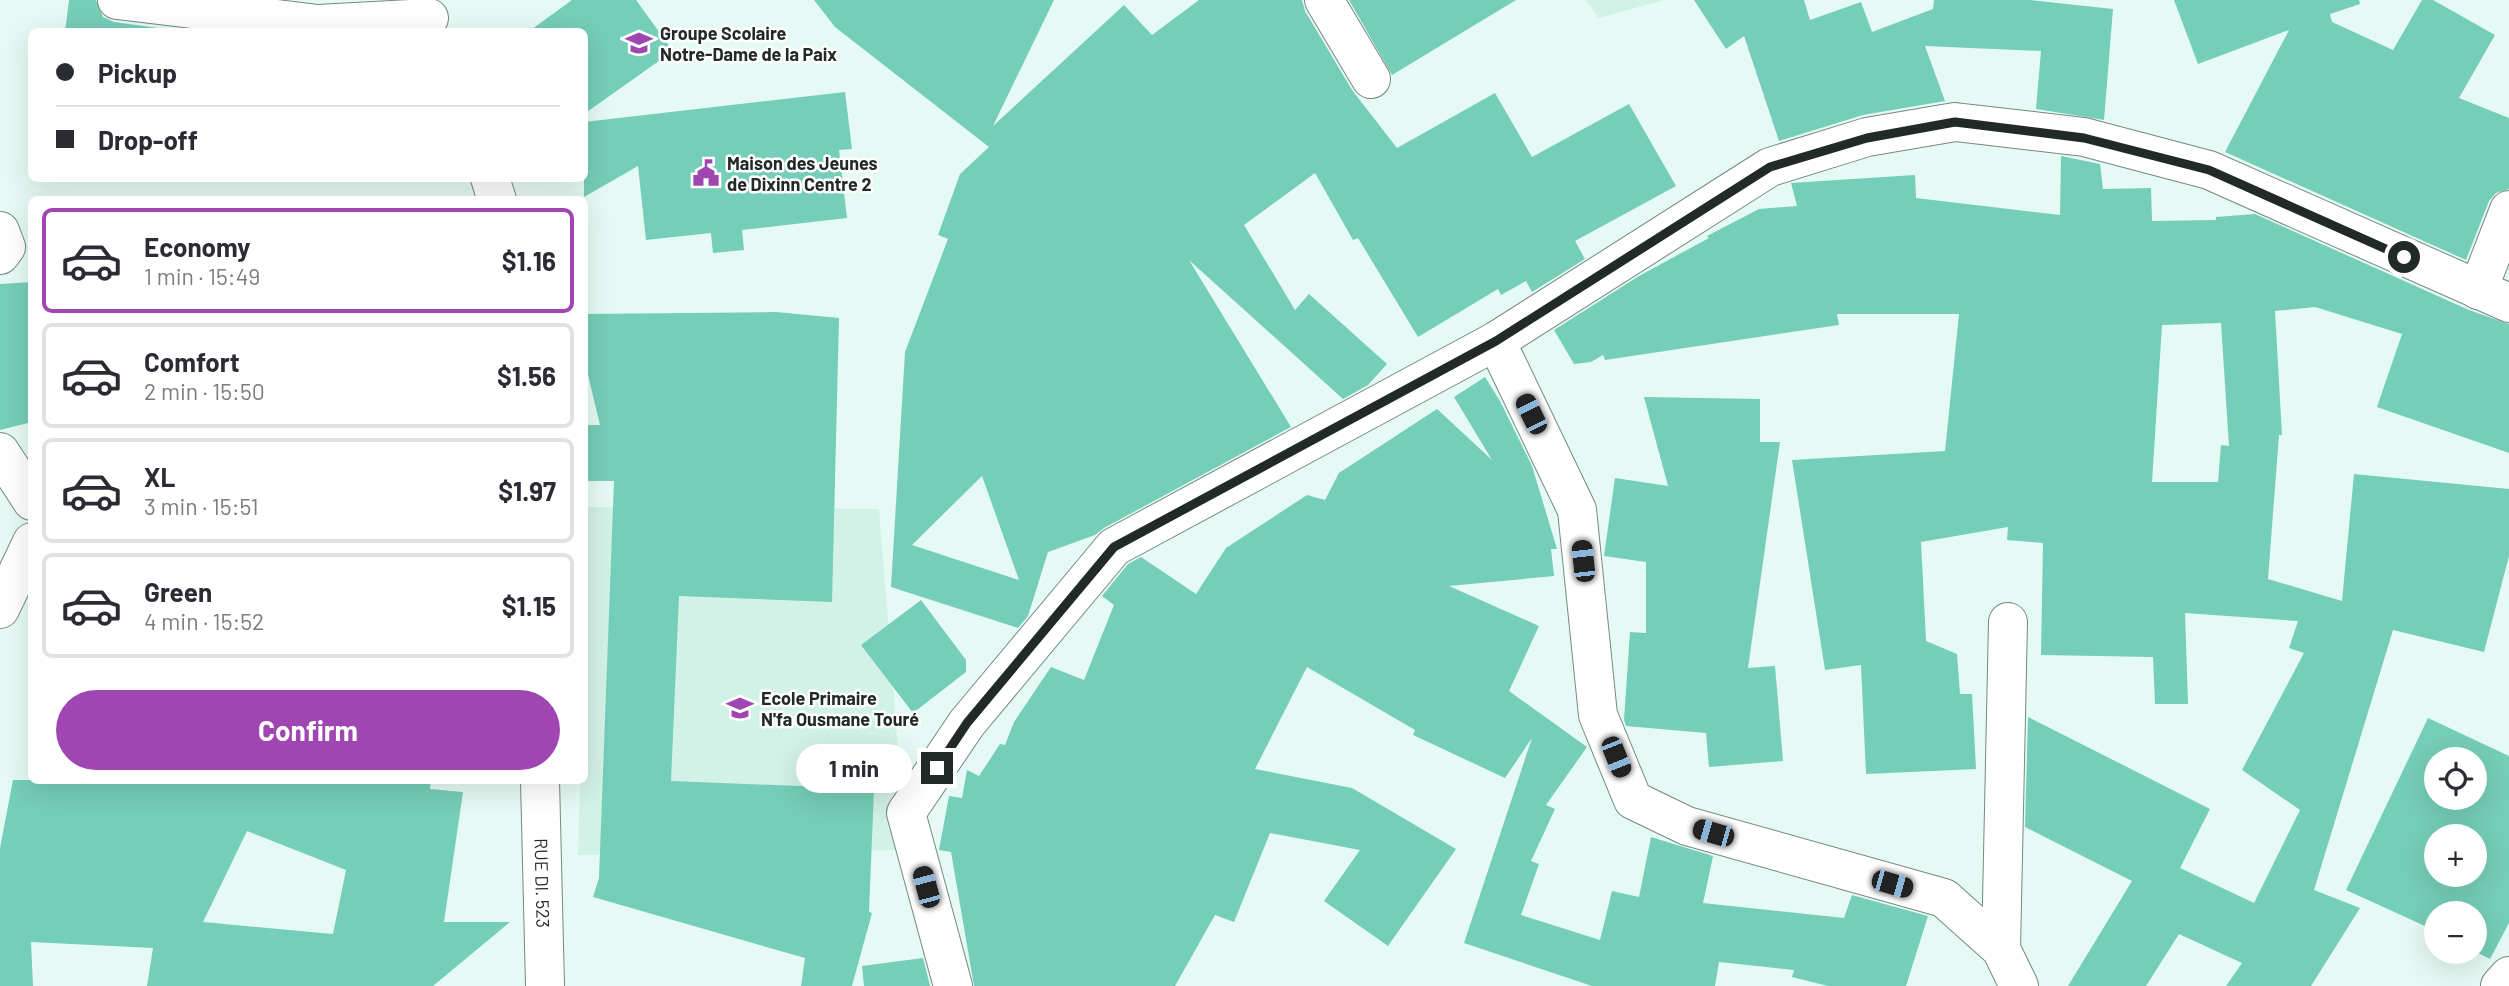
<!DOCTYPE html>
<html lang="en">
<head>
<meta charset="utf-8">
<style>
	:root { --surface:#fff; --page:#f7f7f7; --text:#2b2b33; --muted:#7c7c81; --line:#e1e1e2; --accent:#a046b2 }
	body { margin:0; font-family:Barlow,sans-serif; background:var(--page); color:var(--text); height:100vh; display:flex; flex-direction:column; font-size:26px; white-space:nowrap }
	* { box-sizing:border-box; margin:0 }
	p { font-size:23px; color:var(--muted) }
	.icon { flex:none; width:38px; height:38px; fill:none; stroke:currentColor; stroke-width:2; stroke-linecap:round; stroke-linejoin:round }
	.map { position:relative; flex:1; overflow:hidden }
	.panel { position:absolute; left:28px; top:196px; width:560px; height:588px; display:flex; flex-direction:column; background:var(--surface); border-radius:10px; box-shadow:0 7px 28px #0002 }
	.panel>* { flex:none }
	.top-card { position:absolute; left:28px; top:28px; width:560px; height:154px; border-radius:10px; box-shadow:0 7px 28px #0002; display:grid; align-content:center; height:154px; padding:0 28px; background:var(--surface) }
	.fabs { position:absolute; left:2424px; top:747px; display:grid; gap:14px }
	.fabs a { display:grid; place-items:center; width:63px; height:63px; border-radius:50%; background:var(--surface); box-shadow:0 7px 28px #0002; font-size:35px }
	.end { position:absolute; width:32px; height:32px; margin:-16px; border:9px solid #222a28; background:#fff; box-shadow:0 0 0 4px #fff }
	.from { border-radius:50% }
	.bubble { position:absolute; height:49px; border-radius:24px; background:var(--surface); box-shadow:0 7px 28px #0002; font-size:23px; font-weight:700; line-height:49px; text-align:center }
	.car { position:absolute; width:21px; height:42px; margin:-21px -10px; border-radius:9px; box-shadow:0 0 5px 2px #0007; background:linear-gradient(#222 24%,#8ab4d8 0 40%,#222 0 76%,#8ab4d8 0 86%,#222 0) }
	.top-card b { display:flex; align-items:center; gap:24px; height:66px; font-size:26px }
	.top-card b+b { border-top:2px solid var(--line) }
	.top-card i { width:18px; height:18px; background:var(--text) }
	ul { padding:12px 0 0; list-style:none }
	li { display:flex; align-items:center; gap:21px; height:105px; margin:0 14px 10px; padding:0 14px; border:4px solid var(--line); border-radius:10px }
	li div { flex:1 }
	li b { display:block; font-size:26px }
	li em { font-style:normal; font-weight:700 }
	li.active { border-color:var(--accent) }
	li>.icon { width:63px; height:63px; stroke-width:1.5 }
	.cta { display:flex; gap:14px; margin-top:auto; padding:14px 28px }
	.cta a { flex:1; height:80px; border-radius:42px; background:var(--accent); color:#fff; font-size:28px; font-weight:700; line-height:80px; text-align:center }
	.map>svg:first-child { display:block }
	.built { fill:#d2f1e7 }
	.building { fill:#75ceb7; fill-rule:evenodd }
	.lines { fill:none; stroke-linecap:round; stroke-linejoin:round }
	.minor-casing { stroke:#758882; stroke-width:40 }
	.minor { stroke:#fff; stroke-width:38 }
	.route { stroke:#222a28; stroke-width:9 }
	.labels { text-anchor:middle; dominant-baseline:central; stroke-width:5; stroke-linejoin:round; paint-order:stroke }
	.poi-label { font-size:18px; font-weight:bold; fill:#222a28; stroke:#fff; text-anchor:start }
	.street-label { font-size:18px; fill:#222a28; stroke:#fff }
</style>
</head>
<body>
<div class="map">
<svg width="2509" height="986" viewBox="0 0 2509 986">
	<rect width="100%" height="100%" fill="#e5faf4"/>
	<path class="built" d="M 1586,0 L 1664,0 L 1598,18 Z
		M 588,507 L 879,509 L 906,850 L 578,855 L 580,781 L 584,780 Z"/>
	<path class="building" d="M 69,0 L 96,0 L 103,17 L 114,22 L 188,32 L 65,32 Z
		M 572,0 L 636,0 L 673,51 L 584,114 L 584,32 L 528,32 Z
		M 814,0 L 1054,0 L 993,126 L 1124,5 L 1152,35 L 1199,0 L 1302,0 L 1305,11 L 1352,90 L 1397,148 L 1495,93 L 1532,157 L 1629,104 L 1676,186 L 1575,241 L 1585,259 L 1532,292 L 1526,281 L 1501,295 L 1498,289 L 1418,337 L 1358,238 L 1353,240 L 1315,173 L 1244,225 L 1295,310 L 1309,294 L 1387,364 L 1368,385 L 1343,399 L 1189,260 L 1291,427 L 1104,528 L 1095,535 L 1048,552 L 1028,616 L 1018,628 L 891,587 L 905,352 L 948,239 L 938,235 L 960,174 L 989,147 L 835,27 ZM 982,476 L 1019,580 L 912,545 Z
		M 1349,0 L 1516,0 L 1392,75 Z
		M 1694,0 L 1804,0 L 1810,20 L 1861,2 L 1872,32 L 1933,9 L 1934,0 L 2030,0 L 2113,9 L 2104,120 L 2036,109 L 2041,51 L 1925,46 L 1945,101 L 1863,115 L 1779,141 L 1744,36 L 1726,49 Z
		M 2174,0 L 2359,0 L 2360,4 L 2330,14 L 2332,22 L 2393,50 L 2422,0 L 2433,0 L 2495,35 L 2459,98 L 2509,118 L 2509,189 L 2496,193 L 2489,201 L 2466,260 L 2225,152 L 2289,30 L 2198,64 Z
		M 845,92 L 852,149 L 839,150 L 847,218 L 742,230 L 744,250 L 713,253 L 711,233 L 646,240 L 638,166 L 584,197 L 584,122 Z
		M 2061,156 L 2100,164 L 2103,189 L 2151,188 L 2152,221 L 2216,220 L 2216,217 L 2255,214 L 2469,310 L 2509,324 L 2509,453 L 2377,407 L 2402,334 L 2315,307 L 2275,311 L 2282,435 L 2279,435 L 2268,579 L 2342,601 L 2354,474 L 2509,489 L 2509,556 L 2484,652 L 2393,630 L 2314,890 L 2360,908 L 2311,986 L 2226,986 L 2242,963 L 2179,934 L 2146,986 L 2068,986 L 2132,881 L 2025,827 L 2028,717 L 2210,809 L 2180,868 L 2254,903 L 2300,810 L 2242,770 L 2304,653 L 2289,648 L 2298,621 L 2185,613 L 2188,704 L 2155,704 L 2153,657 L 2041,655 L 2043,543 L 2007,540 L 2008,527 L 1921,542 L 1926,641 L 1957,654 L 1960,694 L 1972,694 L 1976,769 L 1866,774 L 1861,665 L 1825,670 L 1792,460 L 1945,451 L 1959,314 L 1837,314 L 1839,325 L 1605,360 L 1603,355 L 1591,362 L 1574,364 L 1554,330 L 1639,276 L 1709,238 L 1707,236 L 1759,209 L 1797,206 L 1791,183 L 1915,175 L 1916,198 L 2060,215 ZM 2221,323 L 2229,446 L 2221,445 L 2218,482 L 2152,482 L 2162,325 Z
		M 32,282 L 32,422 L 0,430 L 0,284 Z
		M 776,312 L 839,318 L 832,602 L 679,596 L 671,781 L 874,789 L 869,912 L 872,913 L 852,986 L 801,986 L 805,958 L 593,897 L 599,878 L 614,481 L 584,481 L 584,425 L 600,425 L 584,358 L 584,314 Z
		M 1485,377 L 1500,401 L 1532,466 L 1557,549 L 1551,549 L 1554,576 L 1449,586 L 1539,626 L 1509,691 L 1587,747 L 1546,805 L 1555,809 L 1531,861 L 1539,864 L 1521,915 L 1600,940 L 1612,891 L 1639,897 L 1651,837 L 1713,856 L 1703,903 L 1844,918 L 1852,895 L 1928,916 L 1906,986 L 1828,986 L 1792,977 L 1794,970 L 1719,962 L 1715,986 L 1592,986 L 1464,943 L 1532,738 L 1505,778 L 1413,735 L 1415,730 L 1307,667 L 1255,769 L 1352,788 L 1456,849 L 1388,946 L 1324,901 L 1360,850 L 1270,833 L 1234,922 L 1215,915 L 1175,986 L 974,986 L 951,852 L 939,850 L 949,796 L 962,798 L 967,770 L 979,776 L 1000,744 L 1005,745 L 1014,722 L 1051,667 L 1084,680 L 1114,605 L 1102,596 L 1128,564 L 1141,557 L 1196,594 L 1226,548 L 1307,495 L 1325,500 L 1339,473 L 1437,409 L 1492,460 L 1454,397 Z
		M 1644,397 L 1760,399 L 1760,442 L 1780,442 L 1748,668 L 1775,666 L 1783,761 L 1709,767 L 1706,733 L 1626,726 L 1624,720 L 1630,632 L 1646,633 L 1646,562 L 1604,556 L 1615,478 L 1668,486 Z
		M 921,600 L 966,660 L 966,672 L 913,713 L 861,645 Z
		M 2428,718 L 2509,756 L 2509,923 L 2490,959 L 2474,951 L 2474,914 L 2436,914 L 2436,931 L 2346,890 ZM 2436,760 L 2474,760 L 2474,798 L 2436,798 ZM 2436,836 L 2474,836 L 2474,875 L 2436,875 Z
		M 13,780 L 431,780 L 430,789 L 463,792 L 444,922 L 510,922 L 433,986 L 147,986 L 153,948 L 31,942 L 33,986 L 0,986 L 0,848 ZM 247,831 L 346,870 L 333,934 L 203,922 Z
		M 923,958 L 930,986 L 864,986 L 862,966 Z"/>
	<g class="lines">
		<defs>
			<g id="minor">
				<path d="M 117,0 L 318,24 L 429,18"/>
				<path d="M 1324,0 L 1371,79"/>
				<path d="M 490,178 L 497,200"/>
				<path d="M 0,231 L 6,247 L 0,255"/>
				<path d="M 2478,290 L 2509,210"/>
				<path d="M 1496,341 L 1577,510 L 1598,715 L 1633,800 L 1687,826 L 1944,898 L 2001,949 L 2019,986"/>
				<path d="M 0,452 L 32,501"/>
				<path d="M 0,609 L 32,542"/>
				<path id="s1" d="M 540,780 L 545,986"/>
				<path d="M 2001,949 L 2008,622"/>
				<path d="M 953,986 L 906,813 L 967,723 L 1114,547 L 1496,341 L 1770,167 L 1867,137 L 1955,122 L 2084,137 L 2209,170 L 2509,303"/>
				<path d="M 2500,986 L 2509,976"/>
			</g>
		</defs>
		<use href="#minor" class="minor-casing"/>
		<use href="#minor" class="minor"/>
	</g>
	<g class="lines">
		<path class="route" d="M 937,768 L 967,723 L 1114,547 L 1496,341 L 1770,167 L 1867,138 L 1955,122 L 2084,138 L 2209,170 L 2404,257"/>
	</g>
	<defs>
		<symbol id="school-bare" viewBox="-9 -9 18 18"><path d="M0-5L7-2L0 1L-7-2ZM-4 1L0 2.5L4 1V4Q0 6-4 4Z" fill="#a046b2" stroke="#fff" stroke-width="2.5" paint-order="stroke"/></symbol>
		<symbol id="civic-bare" viewBox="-9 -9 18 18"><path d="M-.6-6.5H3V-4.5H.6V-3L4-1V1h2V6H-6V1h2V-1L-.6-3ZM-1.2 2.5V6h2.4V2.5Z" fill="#a046b2" stroke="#fff" stroke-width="2.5" paint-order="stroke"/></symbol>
	</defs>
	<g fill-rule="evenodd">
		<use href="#school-bare" x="620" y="24" width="38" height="38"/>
		<use href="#civic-bare" x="687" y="154" width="38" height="38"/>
		<use href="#school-bare" x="721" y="689" width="38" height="38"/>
	</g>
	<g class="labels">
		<g class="poi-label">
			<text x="660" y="33">Groupe Scolaire<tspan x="660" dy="21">Notre-Dame de la Paix</tspan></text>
			<text x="727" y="163">Maison des Jeunes<tspan x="727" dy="21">de Dixinn Centre 2</tspan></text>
			<text x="761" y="698">Ecole Primaire<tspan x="761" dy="21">N'fa Ousmane Touré</tspan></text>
		</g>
		<g class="street-label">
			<text stroke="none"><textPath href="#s1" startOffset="103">RUE DI. 523</textPath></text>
		</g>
	</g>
</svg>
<div class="fabs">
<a><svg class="icon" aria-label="locate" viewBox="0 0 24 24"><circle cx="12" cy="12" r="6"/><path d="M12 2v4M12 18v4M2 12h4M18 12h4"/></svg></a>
<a>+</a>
<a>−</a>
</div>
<i class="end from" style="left:2404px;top:257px"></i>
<i class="end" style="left:937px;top:768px"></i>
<div class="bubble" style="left:796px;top:744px;width:116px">1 min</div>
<i class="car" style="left:1531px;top:414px;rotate:334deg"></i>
<i class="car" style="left:1583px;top:561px;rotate:354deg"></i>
<i class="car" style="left:1616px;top:757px;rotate:158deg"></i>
<i class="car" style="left:1713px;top:833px;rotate:286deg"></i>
<i class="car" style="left:1892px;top:884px;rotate:106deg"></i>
<i class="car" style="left:926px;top:887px;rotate:345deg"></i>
<div class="top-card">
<b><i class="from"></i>Pickup</b>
<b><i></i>Drop-off</b>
</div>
<section class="panel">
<ul>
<li class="active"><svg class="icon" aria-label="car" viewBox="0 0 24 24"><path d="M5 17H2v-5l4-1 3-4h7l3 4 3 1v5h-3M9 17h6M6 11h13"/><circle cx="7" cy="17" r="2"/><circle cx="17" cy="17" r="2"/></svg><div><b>Economy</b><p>1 min · 15:49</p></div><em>$1.16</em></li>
<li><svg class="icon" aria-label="car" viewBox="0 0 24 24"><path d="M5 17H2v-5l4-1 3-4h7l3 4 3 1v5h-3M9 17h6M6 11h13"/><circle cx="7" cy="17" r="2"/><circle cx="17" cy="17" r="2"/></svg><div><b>Comfort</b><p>2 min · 15:50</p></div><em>$1.56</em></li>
<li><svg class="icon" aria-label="car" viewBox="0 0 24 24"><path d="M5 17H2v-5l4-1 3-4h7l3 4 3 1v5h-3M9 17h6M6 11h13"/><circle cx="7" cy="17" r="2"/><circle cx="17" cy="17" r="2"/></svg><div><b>XL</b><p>3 min · 15:51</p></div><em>$1.97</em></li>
<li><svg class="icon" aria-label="car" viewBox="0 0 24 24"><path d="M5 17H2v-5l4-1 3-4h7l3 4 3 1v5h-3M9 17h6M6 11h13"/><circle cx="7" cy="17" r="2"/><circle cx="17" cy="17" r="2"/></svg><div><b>Green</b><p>4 min · 15:52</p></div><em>$1.15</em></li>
</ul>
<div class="cta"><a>Confirm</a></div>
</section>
</div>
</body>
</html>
